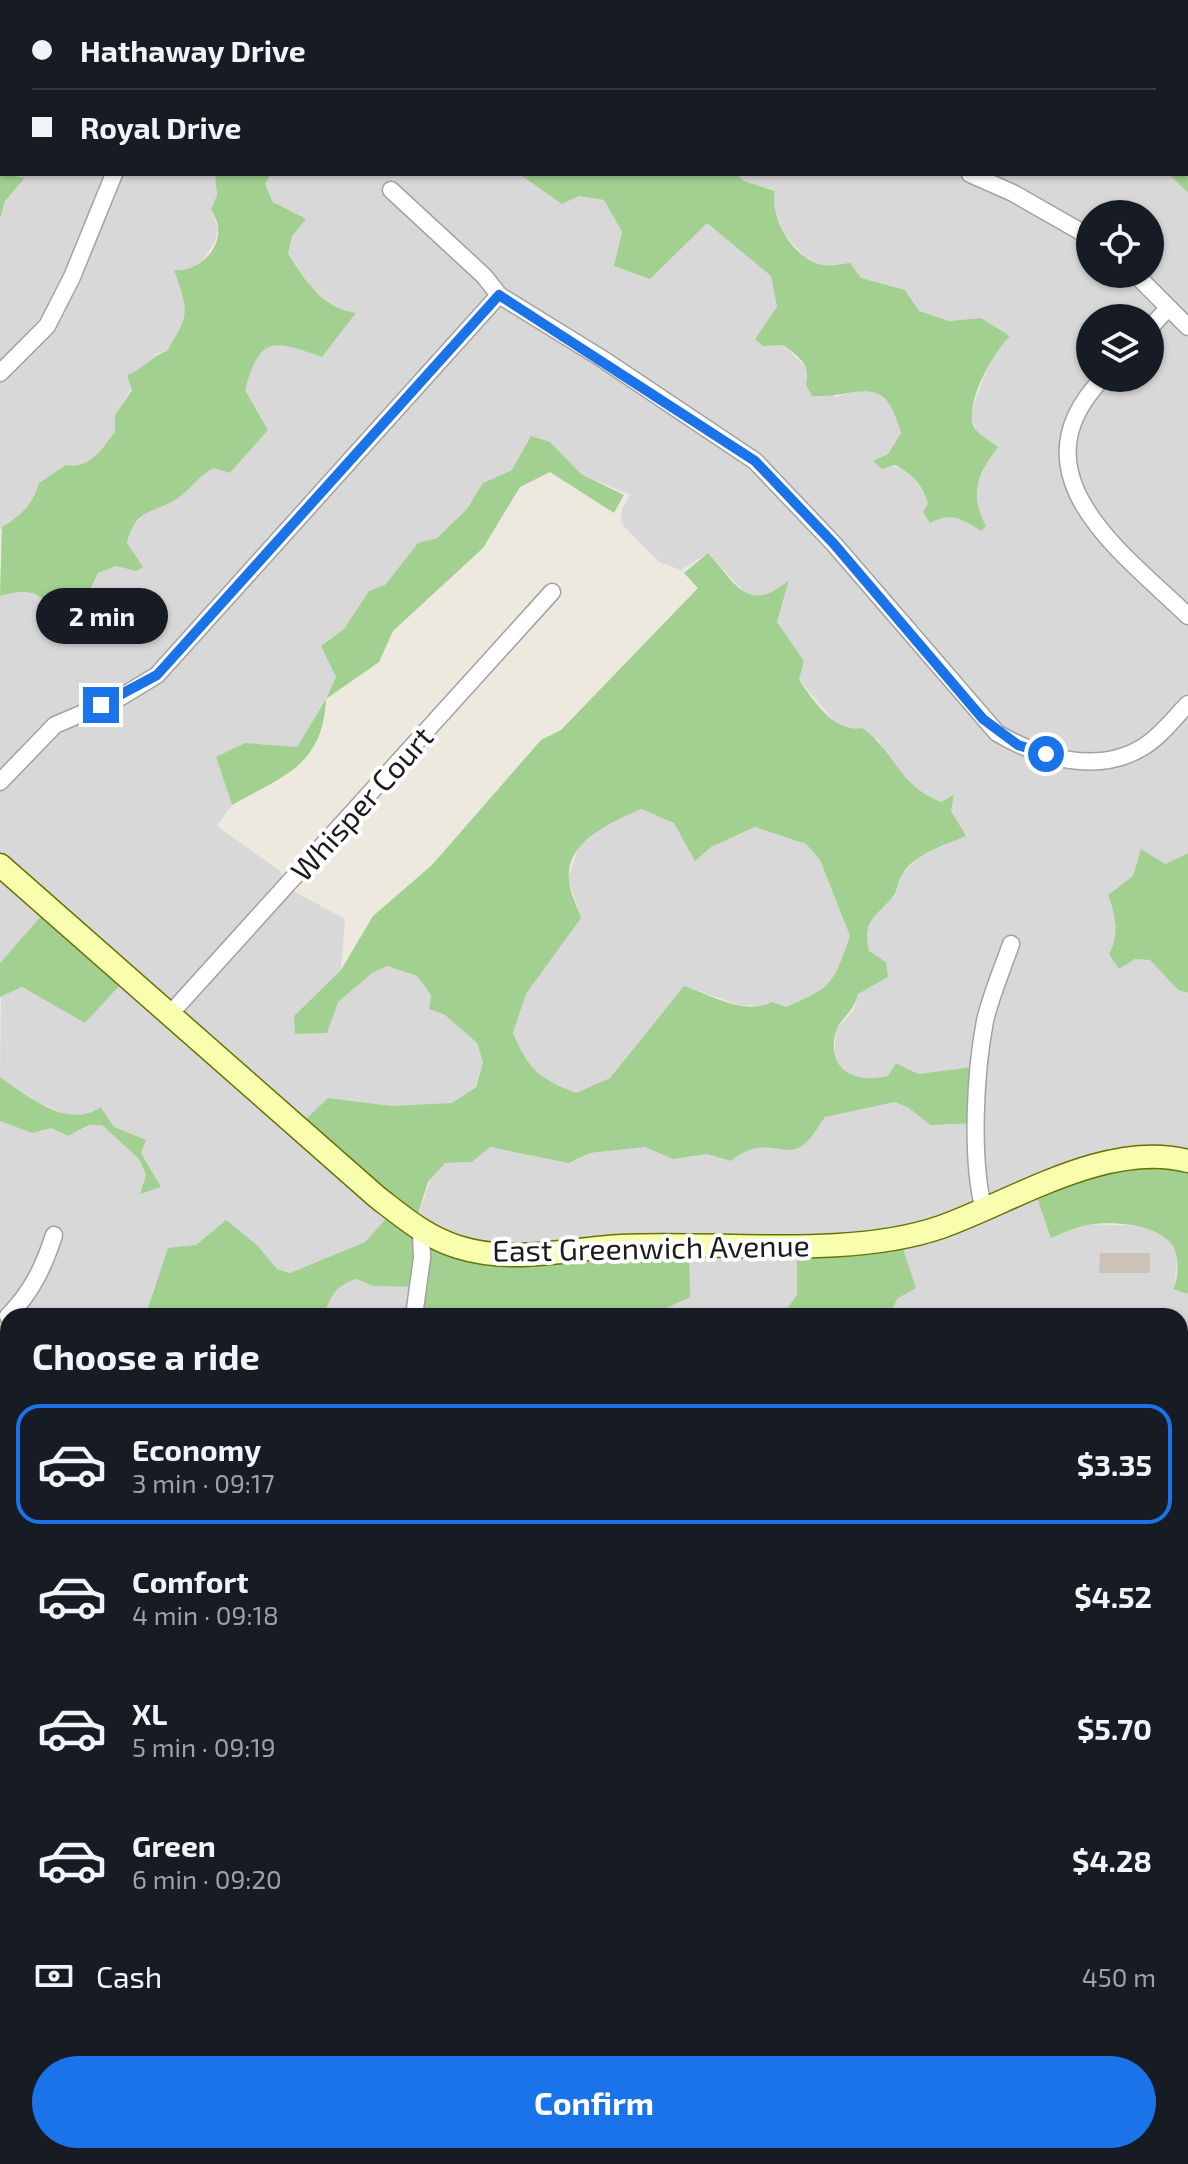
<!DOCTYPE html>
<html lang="en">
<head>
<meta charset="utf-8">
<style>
	:root { --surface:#171b24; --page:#20242c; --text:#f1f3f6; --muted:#9ea1a6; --line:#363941; --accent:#1a73e8 }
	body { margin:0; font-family:"Exo 2",sans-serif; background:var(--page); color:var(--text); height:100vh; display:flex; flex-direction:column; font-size:30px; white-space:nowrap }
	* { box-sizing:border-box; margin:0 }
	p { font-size:26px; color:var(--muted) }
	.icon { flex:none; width:44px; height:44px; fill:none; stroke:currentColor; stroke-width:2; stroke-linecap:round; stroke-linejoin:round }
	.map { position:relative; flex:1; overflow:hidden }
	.details { position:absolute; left:0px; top:1308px; width:1188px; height:856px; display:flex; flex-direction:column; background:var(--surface); border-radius:24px 24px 0 0; box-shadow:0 2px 6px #0004 }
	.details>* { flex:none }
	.banner { position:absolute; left:0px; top:0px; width:1188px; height:176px; box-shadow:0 2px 6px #0004; display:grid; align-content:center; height:176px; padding:0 32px; background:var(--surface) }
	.tools { position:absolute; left:1076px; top:200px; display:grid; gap:16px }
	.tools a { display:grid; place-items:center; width:88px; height:88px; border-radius:50%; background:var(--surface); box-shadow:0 2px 6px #0004; font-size:40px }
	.end { position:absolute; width:36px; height:36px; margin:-18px; border:10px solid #1a73e8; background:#fff; box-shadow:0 0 0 4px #fff }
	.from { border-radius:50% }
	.bubble { position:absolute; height:56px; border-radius:28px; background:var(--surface); box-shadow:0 2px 6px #0004; font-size:26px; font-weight:700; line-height:56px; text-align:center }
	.banner b { display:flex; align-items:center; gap:28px; height:76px; font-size:30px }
	.banner b+b { border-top:2px solid var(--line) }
	.banner i { width:20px; height:20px; background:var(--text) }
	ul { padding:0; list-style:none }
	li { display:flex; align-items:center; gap:24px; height:120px; margin:0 16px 12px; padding:0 16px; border:4px solid transparent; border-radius:24px }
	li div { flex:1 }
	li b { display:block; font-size:30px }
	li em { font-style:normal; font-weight:700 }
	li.active { border-color:var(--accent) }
	li>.icon { width:72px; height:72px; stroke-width:1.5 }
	h2 { padding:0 32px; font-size:36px; line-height:96px }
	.pay { display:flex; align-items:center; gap:20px; height:88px; padding:0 32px; font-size:30px }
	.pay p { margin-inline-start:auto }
	.button { display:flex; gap:16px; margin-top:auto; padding:16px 32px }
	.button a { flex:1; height:92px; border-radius:48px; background:var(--accent); color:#fff; font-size:32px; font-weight:700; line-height:92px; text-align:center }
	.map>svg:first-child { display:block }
	.residential { fill:#d9d8d8; fill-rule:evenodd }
	.commercial { fill:#f1cecc }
	.forest { fill:#a2d090; fill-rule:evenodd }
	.building { fill:#cdc2b8 }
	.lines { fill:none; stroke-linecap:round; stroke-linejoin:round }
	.street-casing { stroke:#a2a2a2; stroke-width:19 }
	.secondary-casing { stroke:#657400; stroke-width:25 }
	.street { stroke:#fff; stroke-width:16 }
	.secondary { stroke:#f8fead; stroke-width:22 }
	.route { stroke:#1a73e8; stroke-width:10 }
	.labels { text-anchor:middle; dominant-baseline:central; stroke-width:8; stroke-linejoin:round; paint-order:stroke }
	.street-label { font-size:30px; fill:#1b1b1b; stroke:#fff }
</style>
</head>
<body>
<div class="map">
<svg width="1188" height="2164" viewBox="0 0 1188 2164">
	<rect width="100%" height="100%" fill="#eee9df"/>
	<path class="residential" d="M 537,0 L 870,0 L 873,2 L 537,2 Z
		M 5,174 L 215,174 L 217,195 L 211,209 L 218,228 L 215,241 L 199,267 L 188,272 L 174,271 L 186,307 L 186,321 L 167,351 L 156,354 L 143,369 L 115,415 L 116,432 L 90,462 L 39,483 L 35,498 L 19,517 L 0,530 L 0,219 L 5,201 L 25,179 Z
		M 271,174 L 519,174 L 562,204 L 579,196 L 604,200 L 622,232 L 707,223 L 771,276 L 777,307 L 755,339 L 763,346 L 783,345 L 836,397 L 862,389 L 878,394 L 894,407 L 901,433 L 888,454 L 874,462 L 907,470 L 925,491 L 928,504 L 946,515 L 959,516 L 981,531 L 986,526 L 976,507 L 977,485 L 987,461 L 970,413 L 994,351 L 1010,336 L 981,318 L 949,321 L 919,311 L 905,290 L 861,278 L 850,264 L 822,265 L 805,257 L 784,234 L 772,205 L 775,191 L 744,181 L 737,174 L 1169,174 L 1188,193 L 1188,853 L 1165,864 L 1141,853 L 1133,876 L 1108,895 L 1115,916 L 1115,945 L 1119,969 L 1135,959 L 1150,960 L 1178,990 L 1188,993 L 1188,1161 L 1036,1195 L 1052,1237 L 1087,1224 L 1142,1226 L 1167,1236 L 1178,1255 L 1174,1289 L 1188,1294 L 1188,2164 L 1027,2164 L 1026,2156 L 1180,2156 L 1180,1316 L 888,1316 L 898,1298 L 797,1296 L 788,1307 L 792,1316 L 661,1316 L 664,1309 L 415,1223 L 433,1174 L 445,1163 L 472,1162 L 490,1147 L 577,1160 L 590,1153 L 645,1147 L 673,1159 L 707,1154 L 731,1161 L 746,1149 L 760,1145 L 781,1149 L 805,1144 L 825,1117 L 896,1102 L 909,1108 L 930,1125 L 973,1067 L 867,1081 L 843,1073 L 834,1058 L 836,1029 L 854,1010 L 869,951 L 865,937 L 874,912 L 895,896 L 901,876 L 919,856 L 965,836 L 951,811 L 953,796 L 941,802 L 924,796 L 886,756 L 879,740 L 838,725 L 799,680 L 804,661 L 777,622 L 789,581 L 774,593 L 756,598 L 744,592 L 708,553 L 681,570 L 659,562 L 621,523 L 622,509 L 630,495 L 581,474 L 550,442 L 512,470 L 483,483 L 468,509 L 437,538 L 418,543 L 385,585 L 369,591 L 344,629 L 322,645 L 336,677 L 326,699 L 297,747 L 245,743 L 216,757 L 232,805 L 217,826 L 280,871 L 288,888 L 345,919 L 341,970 L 294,1016 L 295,1034 L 327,1033 L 337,1002 L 372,973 L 387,966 L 417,976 L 431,995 L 429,1009 L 445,1015 L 477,1043 L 483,1062 L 475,1087 L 452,1104 L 392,1106 L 328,1098 L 394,1210 L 365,1242 L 290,1273 L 277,1269 L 257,1245 L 226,1220 L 155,1283 L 145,1316 L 8,1316 L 8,1442 L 0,1445 L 0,1121 L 32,1133 L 51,1128 L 68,1136 L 90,1125 L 102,1125 L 139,1159 L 146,1175 L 141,1193 L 161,1187 L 141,1153 L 145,1140 L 114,1127 L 102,1108 L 88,1116 L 75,1118 L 39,1103 L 0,1077 L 1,996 L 22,987 L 85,1023 L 126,976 L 49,907 L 0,963 L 0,596 L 22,590 L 79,612 L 98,573 L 116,566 L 136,571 L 142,567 L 127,543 L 130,528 L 151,508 L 175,500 L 205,472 L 214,468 L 230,473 L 268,430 L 245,390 L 253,360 L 267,347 L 285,344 L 322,357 L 355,314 L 337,310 L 311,287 L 288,254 L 292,236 L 285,211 L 273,201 L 265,184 ZM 1090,214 L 1150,214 L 1150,274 L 1090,274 ZM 1090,318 L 1150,318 L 1150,378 L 1090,378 Z
		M 641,809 L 674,823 L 711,847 L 755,827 L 806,844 L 820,860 L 850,936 L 835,980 L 819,993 L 786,1007 L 739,1005 L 684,986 L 610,1078 L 576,1093 L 542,1079 L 524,1059 L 513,1034 L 526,994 L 581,918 L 568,879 L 578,848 L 600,828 Z
		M 357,1279 L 373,1286 L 419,1287 L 415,1316 L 324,1316 L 330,1297 L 343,1283 Z
		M 0,1502 L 8,1503 L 8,2156 L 193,2156 L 192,2164 L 0,2164 Z
		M 352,2156 L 505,2156 L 499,2164 L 367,2164 Z
		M 784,2156 L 915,2156 L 904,2164 L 784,2164 Z"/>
	<path class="commercial" d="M 194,2156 L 352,2156 L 367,2164 L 192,2164 Z"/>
	<path class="forest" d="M 0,0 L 98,0 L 2,2 L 0,74 Z
		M 215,0 L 537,0 L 214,2 Z
		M 870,0 L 1188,0 L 1188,193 L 1169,174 L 1186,174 L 1186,2 Z
		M 0,169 L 2,174 L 25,178 L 5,201 L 0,219 Z
		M 215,174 L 271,174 L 265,184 L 273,202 L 306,219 L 292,236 L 288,254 C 306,281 322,308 356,313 L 322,357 C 274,340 260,334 245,390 L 268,430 L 230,473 L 214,468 C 198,475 190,491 175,500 C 151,514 135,509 127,543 L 143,567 L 136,571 L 116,566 L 98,573 L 79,612 L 61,618 C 38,593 34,587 0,596 L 2,527 C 21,516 33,504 39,483 L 66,465 C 90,470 102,448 115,432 L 115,415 L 132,390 L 127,375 C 144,369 151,356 167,351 C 191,312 188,312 174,270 C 195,273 221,252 218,227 C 218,221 213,214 211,209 L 217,195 Z
		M 519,174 L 737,174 L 744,181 L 775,191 C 769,218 794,261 824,265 C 832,266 841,264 850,263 L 861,278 L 905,290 L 919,311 L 949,321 L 981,318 L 1010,336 C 994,351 963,405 974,427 C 978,435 991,441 998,447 C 977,474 969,495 986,526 L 981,531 C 961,518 952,512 930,523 L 923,512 L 928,504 C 924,486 912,473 895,465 L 882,469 L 873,461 L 888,454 L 901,433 C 884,369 859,398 812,396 L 806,385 C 811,364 799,357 783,345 L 763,346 L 755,339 L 777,307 L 771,276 L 707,223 L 650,279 L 614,266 L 622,232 L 604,200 L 579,196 L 562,204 Z
		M 531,436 L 550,442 L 581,474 L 624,495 L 614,513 L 550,472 L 520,487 L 483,548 L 393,631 L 379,662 L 326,699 C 323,766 283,776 232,805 L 216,757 L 245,743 L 297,747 L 326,699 L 336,677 L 321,646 L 344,629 L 369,591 L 385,585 L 418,543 L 437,538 L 467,509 L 483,483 L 512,470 Z
		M 708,553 C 736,584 748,615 789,580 L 777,622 L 804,661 L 799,680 C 813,700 835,734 862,728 C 893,749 899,786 941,802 L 954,795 L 951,811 L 966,836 C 943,846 915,853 902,875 C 897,882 898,892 892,898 C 875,917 862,921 869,951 L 886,962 L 888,977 L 858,994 C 853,1014 840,1018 836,1031 C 825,1070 855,1084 888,1076 L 896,1063 L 918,1074 L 973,1067 L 976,1123 L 930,1125 L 909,1108 L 895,1102 L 825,1117 C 819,1125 813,1136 806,1143 C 784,1162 766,1132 731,1161 L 707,1154 L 673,1159 L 645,1147 L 590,1153 L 569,1163 L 490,1147 L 472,1162 L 445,1163 L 428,1182 L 415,1223 L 462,1249 L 689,1246 L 690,1297 L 664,1309 L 661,1316 L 415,1316 L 418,1287 L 373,1286 L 357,1279 C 336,1285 330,1296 324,1316 L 145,1316 L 168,1248 L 196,1245 L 226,1220 L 257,1245 L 277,1269 L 290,1273 L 365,1242 L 393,1211 L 300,1125 L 328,1098 L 392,1106 L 452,1103 L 476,1087 L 483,1062 L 477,1043 L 445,1015 L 429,1009 L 431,995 L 417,976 L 387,966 L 372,973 L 338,1002 L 327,1033 L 295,1034 L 294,1016 L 341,970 L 373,916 L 432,865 L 541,740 L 561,730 L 698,588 L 684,573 ZM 641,809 L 674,823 L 695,861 L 711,847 L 755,827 L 806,844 L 820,860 L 850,936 C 833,984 833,987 786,1007 L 772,1002 C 745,1016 711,995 684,986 L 610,1078 L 576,1093 C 539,1078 529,1071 513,1033 L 526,994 L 581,918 C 577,906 570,893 569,881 C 564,841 613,822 641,809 Z
		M 1141,849 L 1165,864 L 1188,853 L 1188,993 L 1178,990 L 1150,960 L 1135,959 L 1119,969 L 1109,954 C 1120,935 1115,914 1108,895 L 1133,876 Z
		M 49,907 L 120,985 L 85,1023 L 22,987 L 0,997 L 0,963 Z
		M 0,1077 C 30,1097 67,1130 101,1107 L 114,1127 L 146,1140 L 141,1153 L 161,1187 L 140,1194 L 146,1175 L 139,1159 L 102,1125 L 89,1125 L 68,1136 L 51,1128 L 32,1133 L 0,1121 Z
		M 1113,1160 L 1188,1161 L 1188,1294 L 1173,1289 C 1178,1280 1178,1268 1177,1258 C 1174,1224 1114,1220 1087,1225 C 1075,1227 1063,1233 1051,1238 L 1036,1195 Z
		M 898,1234 L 916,1288 L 898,1298 L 888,1316 L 792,1316 L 788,1307 L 797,1295 L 797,1246 Z
		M 8,1442 L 8,1503 L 2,1504 L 0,1445 Z
		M 505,2156 L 784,2156 L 784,2164 L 499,2164 Z
		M 915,2156 L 1026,2156 L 1027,2164 L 904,2164 Z"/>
	<path class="building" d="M 1100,1253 L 1150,1253 L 1150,1273 L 1099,1273 Z"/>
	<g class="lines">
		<defs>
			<path id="street" d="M 208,2 L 209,0
				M 970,174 L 1013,193 L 1090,237
				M 391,190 L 484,276 L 499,295 L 601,358 L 755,461 L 834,544 L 997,733 C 1039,758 1098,775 1143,747 C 1160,737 1174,718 1188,704
				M 1135,274 L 1188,327
				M 1150,328 L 1167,309
				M 0,373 L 47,326 L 72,277 L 114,174
				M 1103,378 C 1010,474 1122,552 1188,616
				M 0,782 L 55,725 L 121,697 L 157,675 L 499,295
				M 170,1014 L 552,592
				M 983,1207 C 971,1156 975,1073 985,1021 C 991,995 1002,970 1011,944
				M 8,1316 C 32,1292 44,1266 54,1235
				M 414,1316 L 422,1258 L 421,1232
				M 1180,1527 L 1188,1520
				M 0,1615 L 8,1624
				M 1180,1752 L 1188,1759
				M 1180,2030 L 1188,2034
				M 0,2142 L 8,2138
				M 1034,2156 L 1044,2164
				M 497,2164 L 503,2156"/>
			<path id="secondary" d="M 0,865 L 377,1197 C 403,1217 426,1237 458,1247 C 512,1264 567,1249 621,1246 C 719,1241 849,1259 941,1227 C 1014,1201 1107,1140 1188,1161"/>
		</defs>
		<use href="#street" class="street-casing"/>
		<use href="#secondary" class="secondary-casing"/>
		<use href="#street" class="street"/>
		<use href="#secondary" class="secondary"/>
	</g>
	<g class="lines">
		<path class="route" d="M 101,705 L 157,675 L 499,295 L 755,461 L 834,544 L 983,719 L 1018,745 L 1046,754"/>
	</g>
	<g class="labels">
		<g class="street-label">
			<text transform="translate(361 803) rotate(-48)">Whisper Court</text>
			<text transform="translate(651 1247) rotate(-1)">East Greenwich Avenue</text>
		</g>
	</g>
</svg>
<div class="tools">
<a><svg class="icon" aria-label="locate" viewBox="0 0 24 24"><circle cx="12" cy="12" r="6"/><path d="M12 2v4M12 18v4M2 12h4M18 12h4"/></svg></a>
<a><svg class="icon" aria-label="layers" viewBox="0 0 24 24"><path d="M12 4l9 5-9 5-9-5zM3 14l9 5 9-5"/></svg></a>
</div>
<i class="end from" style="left:1046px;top:754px"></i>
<i class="end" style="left:101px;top:705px"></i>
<div class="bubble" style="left:36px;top:588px;width:132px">2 min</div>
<div class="banner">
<b><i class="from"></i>Hathaway Drive</b>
<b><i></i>Royal Drive</b>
</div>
<section class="details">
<h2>Choose a ride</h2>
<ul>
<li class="active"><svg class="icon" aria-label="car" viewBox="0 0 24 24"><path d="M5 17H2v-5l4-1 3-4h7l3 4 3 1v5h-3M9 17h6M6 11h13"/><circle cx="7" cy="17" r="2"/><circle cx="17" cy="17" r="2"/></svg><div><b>Economy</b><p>3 min · 09:17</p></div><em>$3.35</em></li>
<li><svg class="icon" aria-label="car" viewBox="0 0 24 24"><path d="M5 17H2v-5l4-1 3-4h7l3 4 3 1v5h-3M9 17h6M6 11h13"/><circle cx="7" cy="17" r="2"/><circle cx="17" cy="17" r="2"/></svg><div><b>Comfort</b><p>4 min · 09:18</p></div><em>$4.52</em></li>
<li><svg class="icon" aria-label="car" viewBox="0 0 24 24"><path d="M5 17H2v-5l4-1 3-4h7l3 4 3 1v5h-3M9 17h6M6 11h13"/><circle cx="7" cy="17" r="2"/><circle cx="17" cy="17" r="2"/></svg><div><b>XL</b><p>5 min · 09:19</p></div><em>$5.70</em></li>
<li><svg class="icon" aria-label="car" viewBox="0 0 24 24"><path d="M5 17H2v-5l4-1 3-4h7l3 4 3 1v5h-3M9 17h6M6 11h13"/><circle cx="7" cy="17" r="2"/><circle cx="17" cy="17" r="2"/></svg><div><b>Green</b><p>6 min · 09:20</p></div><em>$4.28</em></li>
</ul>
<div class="pay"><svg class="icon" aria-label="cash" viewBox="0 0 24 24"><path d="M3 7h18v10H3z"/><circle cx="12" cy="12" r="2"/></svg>Cash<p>450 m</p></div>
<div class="button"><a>Confirm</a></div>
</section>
</div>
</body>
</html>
